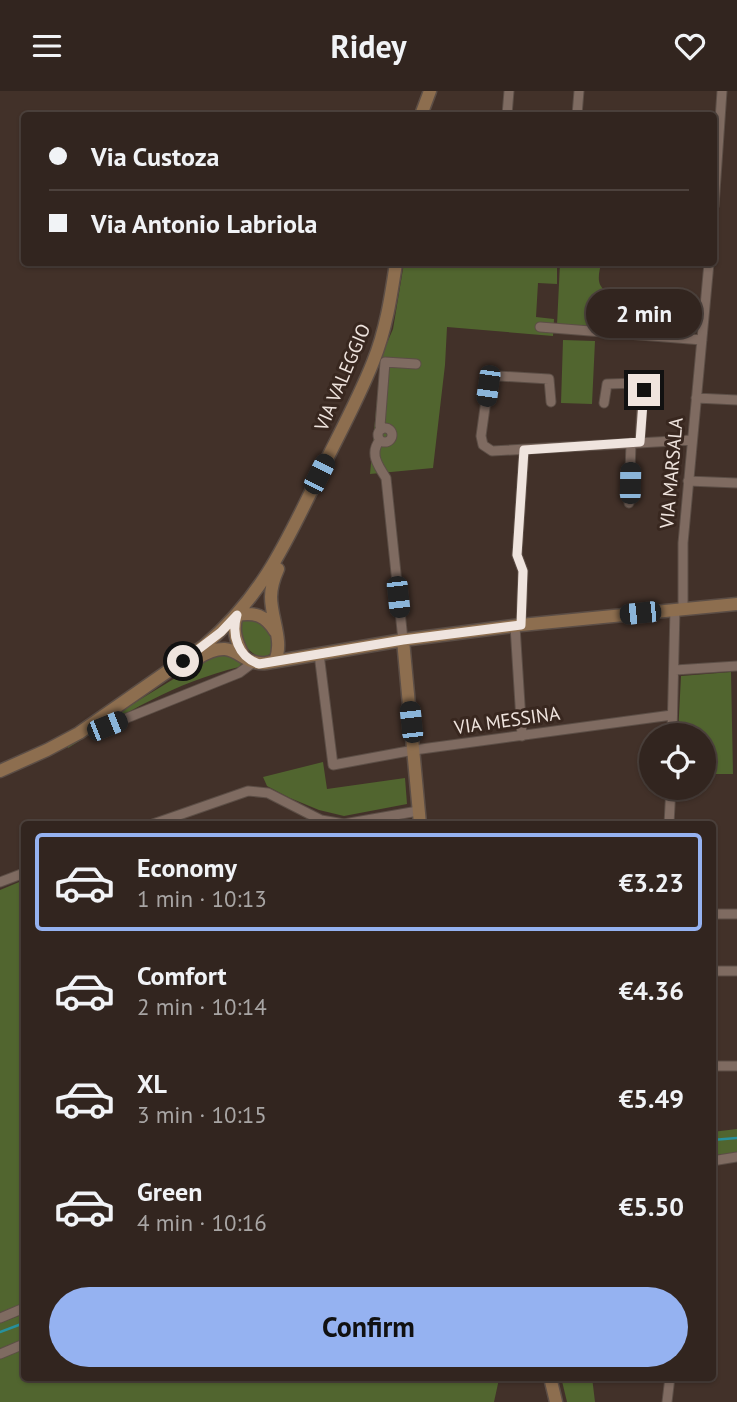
<!DOCTYPE html>
<html lang="en">
<head>
<meta charset="utf-8">
<style>
	:root { --surface:#32251f; --page:#3d312c; --text:#f1f3f6; --muted:#a8a5a4; --line:#4d423d; --accent:#95b2f1 }
	body { margin:0; font-family:"PT Sans",sans-serif; background:var(--page); color:var(--text); height:100vh; display:flex; flex-direction:column; font-size:26px; white-space:nowrap }
	* { box-sizing:border-box; margin:0 }
	p { font-size:23px; color:var(--muted) }
	.icon { flex:none; width:38px; height:38px; fill:none; stroke:currentColor; stroke-width:2; stroke-linecap:round; stroke-linejoin:round }
	.map { position:relative; flex:1; overflow:hidden }
	.details { position:absolute; left:21px; top:730px; width:695px; height:560px; display:flex; flex-direction:column; background:var(--surface); border-radius:7px; box-shadow:0 2px 5px #0004,0 0 0 2px var(--line) }
	.details>* { flex:none }
	.guide { position:absolute; left:21px; top:21px; width:696px; height:154px; border-radius:7px; box-shadow:0 2px 5px #0004,0 0 0 2px var(--line); display:grid; align-content:center; height:154px; padding:0 28px; background:var(--surface) }
	.fabs { position:absolute; left:639px; top:632px; display:grid; gap:14px }
	.fabs a { display:grid; place-items:center; width:77px; height:77px; border-radius:50%; background:var(--surface); box-shadow:0 2px 5px #0004,0 0 0 2px var(--line); font-size:35px }
	.end { position:absolute; width:32px; height:32px; margin:-16px; border:9px solid #efe4de; background:#111; box-shadow:0 0 0 4px #111 }
	.from { border-radius:50% }
	.bubble { position:absolute; height:49px; border-radius:24px; background:var(--surface); box-shadow:0 2px 5px #0004,0 0 0 2px var(--line); font-size:23px; font-weight:700; line-height:49px; text-align:center }
	.car { position:absolute; width:21px; height:42px; margin:-21px -10px; border-radius:9px; box-shadow:0 0 5px 2px #0007; background:linear-gradient(#222 24%,#8ab4d8 0 40%,#222 0 76%,#8ab4d8 0 86%,#222 0) }
	.guide b { display:flex; align-items:center; gap:24px; height:66px; font-size:26px }
	.guide b+b { border-top:2px solid var(--line) }
	.guide i { width:18px; height:18px; background:var(--text) }
	ul { padding:12px 0 0; list-style:none }
	li { display:flex; align-items:center; gap:21px; height:98px; margin:0 14px 10px; padding:0 14px; border:4px solid transparent; border-radius:7px }
	li div { flex:1 }
	li b { display:block; font-size:26px }
	li em { font-style:normal; font-weight:700 }
	li.on { border-color:var(--accent) }
	li>.icon { width:63px; height:63px; stroke-width:1.5 }
	.cta { display:flex; gap:14px; margin-top:auto; padding:14px 28px }
	.cta a { flex:1; height:80px; border-radius:42px; background:var(--accent); color:#111; font-size:28px; font-weight:700; line-height:80px; text-align:center }
	header { display:flex; justify-content:space-between; align-items:center; height:91px; padding:0 28px; background:var(--surface); font-size:32px; font-weight:700 }
	.map>svg:first-child { display:block }
	.green { fill:#51652f }
	.lines { fill:none; stroke-linecap:round; stroke-linejoin:round }
	.stream { stroke:#27909d; stroke-width:2.5 }
	.street-casing { stroke:#5c4e46; stroke-width:11 }
	.secondary-casing { stroke:#5c4e46; stroke-width:15 }
	.street { stroke:#7f6b61; stroke-width:9 }
	.secondary { stroke:#8d6e4f; stroke-width:12 }
	.route { stroke:#efe4de; stroke-width:9 }
	.labels { text-anchor:middle; dominant-baseline:central; stroke-width:6; stroke-linejoin:round; paint-order:stroke }
	.street-label { font-size:19px; fill:#efe4de; stroke:#38271f }
</style>
</head>
<body>
<header><svg class="icon" aria-label="menu" viewBox="0 0 24 24"><path d="M4 6h16M4 12h16M4 18h16"/></svg>Ridey<svg class="icon" aria-label="heart" viewBox="0 0 24 24"><path d="M12 20l-8-8c-3-5 5-10 8-4 3-6 11-1 8 4z"/></svg></header>
<div class="map">
<svg width="737" height="1311" viewBox="0 0 737 1311">
	<rect width="100%" height="100%" fill="#423129"/>
	<path class="green" d="M 404,172 L 557,172 L 557,193 L 538,192 L 536,226 L 554,228 L 553,245 L 447,236 L 445,274 L 433,377 L 370,383 L 381,266 L 393,238 Z
		M 560,172 L 601,172 C 599,183 595,195 608,201 L 624,236 L 557,234 Z
		M 563,249 L 595,250 L 592,313 L 561,312 Z
		M 257,528 C 268,539 275,547 270,563 L 263,567 C 247,563 236,545 242,529 Z
		M 213,564 L 230,564 L 242,572 L 239,576 C 176,591 123,623 68,657 L 67,653 Z
		M 731,581 L 733,683 L 704,683 L 704,644 L 678,644 L 681,585 Z
		M 323,671 L 327,698 L 405,687 L 407,713 L 344,725 L 319,719 L 290,707 L 267,695 L 263,686 Z
		M 24,789 L 24,1213 L 0,1223 L 0,799 Z
		M 737,1038 L 737,1062 L 712,1064 L 712,1041 Z
		M 24,1223 L 24,1249 L 0,1258 L 0,1232 Z
		M 24,1258 L 24,1286 L 488,1286 L 499,1288 L 494,1311 L 0,1311 L 0,1268 Z
		M 561,1286 L 592,1286 L 595,1311 L 567,1311 Z"/>
	<g class="lines">
		<path class="stream" d="M 712,1049 L 737,1047
			M 0,1241 L 24,1232"/>
		<defs>
			<path id="street" d="M 507,24 L 509,0
				M 577,24 L 579,0
				M 714,115 L 722,0
				M 540,236 L 702,249
				M 696,307 L 737,309
				M 551,311 L 549,288 L 499,285 L 491,288 L 488,295 L 481,345 L 483,354 L 492,360 L 692,349
				M 604,312 L 607,293 L 638,292 L 643,296 L 640,351
				M378 344a7 7 0 1 1 14 0a7 7 0 1 1-14 0Z
				M 382,338 L 380,335 L 385,271 L 416,273
				M 380,349 C 369,362 378,375 386,387 L 403,549
				M 688,390 L 737,392
				M 629,412 L 631,352
				M 683,518 L 683,452 L 709,172
				M 521,534 L 523,480 L 517,464 L 524,359
				M 515,535 L 522,645
				M 319,563 L 333,674 L 414,659 L 672,624
				M 675,579 L 737,575
				M 107,635 L 239,582 L 254,571
				M 672,644 L 675,518
				M 153,733 L 248,700 L 268,702 L 321,729 L 344,733 L 418,720
				M 669,733 L 671,696
				M 0,791 L 24,782
				M 712,823 L 737,823
				M 712,880 L 737,880
				M 712,975 L 737,975
				M 712,1070 L 737,1066
				M 0,1227 L 24,1217
				M 0,1263 L 24,1253
				M 667,1311 L 670,1286"/>
			<path id="secondary" d="M 421,24 L 430,0
				M 237,524 C 255,521 265,524 275,540
				M 237,524 C 232,539 236,550 243,564
				M 403,549 L 420,733
				M 198,567 C 237,543 238,575 266,572 L 403,549 L 521,534 L 737,513
				M 275,570 C 284,551 271,527 271,506 C 271,496 274,487 278,478
				M 0,680 L 47,659 L 79,642 L 204,555 C 263,505 287,450 320,382 C 338,345 358,309 373,271 C 386,239 391,205 396,172
				M 550,1286 L 556,1311"/>
		</defs>
		<use href="#street" class="street-casing"/>
		<use href="#secondary" class="secondary-casing"/>
		<use href="#street" class="street"/>
		<use href="#secondary" class="secondary"/>
	</g>
	<g class="lines">
		<path class="route" d="M 183,570 L 221,541 L 237,524 C 231,544 238,566 259,573 L 403,549 L 521,534 L 523,480 L 517,464 L 524,359 L 640,351 L 644,299"/>
	</g>
	<g class="labels">
		<g class="street-label">
			<text transform="translate(342 286) rotate(-67)">VIA VALEGGIO</text>
			<text transform="translate(671 382) rotate(-85)">VIA MARSALA</text>
			<text transform="translate(507 629) rotate(-8)">VIA MESSINA</text>
		</g>
	</g>
</svg>
<div class="fabs">
<a><svg class="icon" aria-label="locate" viewBox="0 0 24 24"><circle cx="12" cy="12" r="6"/><path d="M12 2v4M12 18v4M2 12h4M18 12h4"/></svg></a>
</div>
<i class="end from" style="left:183px;top:570px"></i>
<i class="end" style="left:644px;top:299px"></i>
<div class="bubble" style="left:586px;top:198px;width:116px">2 min</div>
<i class="car" style="left:488px;top:295px;rotate:188deg"></i>
<i class="car" style="left:319px;top:383px;rotate:27deg"></i>
<i class="car" style="left:630px;top:392px;rotate:1deg"></i>
<i class="car" style="left:398px;top:506px;rotate:174deg"></i>
<i class="car" style="left:640px;top:522px;rotate:264deg"></i>
<i class="car" style="left:411px;top:631px;rotate:354deg"></i>
<i class="car" style="left:107px;top:635px;rotate:68deg"></i>
<div class="guide">
<b><i class="from"></i>Via Custoza</b>
<b><i></i>Via Antonio Labriola</b>
</div>
<section class="details">
<ul>
<li class="on"><svg class="icon" aria-label="car" viewBox="0 0 24 24"><path d="M5 17H2v-5l4-1 3-4h7l3 4 3 1v5h-3M9 17h6M6 11h13"/><circle cx="7" cy="17" r="2"/><circle cx="17" cy="17" r="2"/></svg><div><b>Economy</b><p>1 min · 10:13</p></div><em>€3.23</em></li>
<li><svg class="icon" aria-label="car" viewBox="0 0 24 24"><path d="M5 17H2v-5l4-1 3-4h7l3 4 3 1v5h-3M9 17h6M6 11h13"/><circle cx="7" cy="17" r="2"/><circle cx="17" cy="17" r="2"/></svg><div><b>Comfort</b><p>2 min · 10:14</p></div><em>€4.36</em></li>
<li><svg class="icon" aria-label="car" viewBox="0 0 24 24"><path d="M5 17H2v-5l4-1 3-4h7l3 4 3 1v5h-3M9 17h6M6 11h13"/><circle cx="7" cy="17" r="2"/><circle cx="17" cy="17" r="2"/></svg><div><b>XL</b><p>3 min · 10:15</p></div><em>€5.49</em></li>
<li><svg class="icon" aria-label="car" viewBox="0 0 24 24"><path d="M5 17H2v-5l4-1 3-4h7l3 4 3 1v5h-3M9 17h6M6 11h13"/><circle cx="7" cy="17" r="2"/><circle cx="17" cy="17" r="2"/></svg><div><b>Green</b><p>4 min · 10:16</p></div><em>€5.50</em></li>
</ul>
<div class="cta"><a>Confirm</a></div>
</section>
</div>
</body>
</html>
